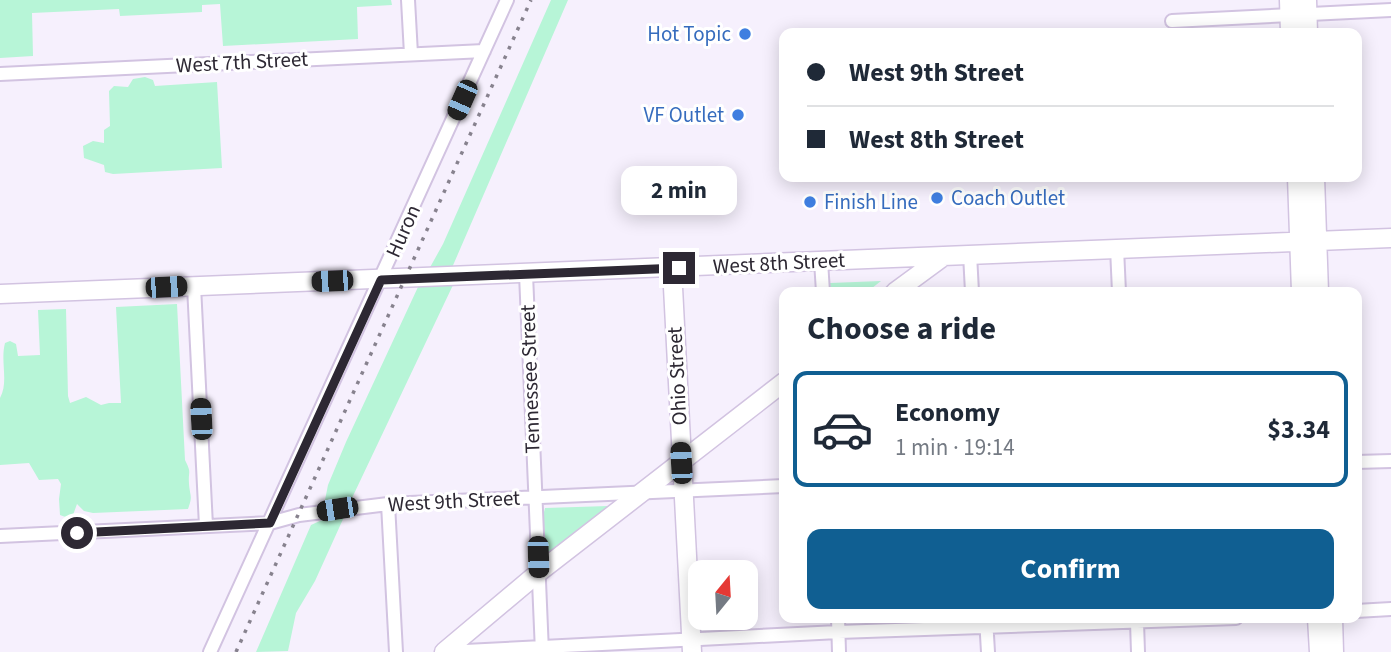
<!DOCTYPE html>
<html lang="en">
<head>
<meta charset="utf-8">
<style>
	:root { --surface:#fff; --page:#f2f2f3; --text:#1f2937; --muted:#747a83; --line:#e0e1e3; --accent:#105f92 }
	body { margin:0; font-family:"Source Sans 3",sans-serif; background:var(--page); color:var(--text); height:100vh; display:flex; flex-direction:column; font-size:26px; white-space:nowrap }
	* { box-sizing:border-box; margin:0 }
	p { font-size:23px; color:var(--muted) }
	.icon { flex:none; width:38px; height:38px; fill:none; stroke:currentColor; stroke-width:2; stroke-linecap:round; stroke-linejoin:round }
	.map { position:relative; flex:1; overflow:hidden }
	.panel { position:absolute; left:779px; top:287px; width:583px; height:336px; display:flex; flex-direction:column; background:var(--surface); border-radius:14px; box-shadow:0 4px 18px #0003 }
	.panel>* { flex:none }
	.hud { position:absolute; left:779px; top:28px; width:583px; height:154px; border-radius:14px; box-shadow:0 4px 18px #0003; display:grid; align-content:center; height:154px; padding:0 28px; background:var(--surface) }
	.needle { width:46px; rotate:18deg }
	.tools { position:absolute; left:688px; top:560px; display:grid; gap:14px }
	.tools a { display:grid; place-items:center; width:70px; height:70px; border-radius:14px; background:var(--surface); box-shadow:0 4px 18px #0003; font-size:35px }
	.end { position:absolute; width:32px; height:32px; margin:-16px; border:9px solid #2d2833; background:#fff; box-shadow:0 0 0 4px #fff }
	.from { border-radius:50% }
	.bubble { position:absolute; height:49px; border-radius:14px; background:var(--surface); box-shadow:0 4px 18px #0003; font-size:23px; font-weight:700; line-height:49px; text-align:center }
	.car { position:absolute; width:21px; height:42px; margin:-21px -10px; border-radius:9px; box-shadow:0 0 5px 2px #0007; background:linear-gradient(#222 24%,#8ab4d8 0 40%,#222 0 76%,#8ab4d8 0 86%,#222 0) }
	.hud b { display:flex; align-items:center; gap:24px; height:66px; font-size:26px }
	.hud b+b { border-top:2px solid var(--line) }
	.hud i { width:18px; height:18px; background:var(--text) }
	ul { padding:0; list-style:none }
	li { display:flex; align-items:center; gap:21px; height:116px; margin:0 14px 10px; padding:0 14px; border:4px solid transparent; border-radius:14px }
	li div { flex:1 }
	li b { display:block; font-size:26px }
	li em { font-style:normal; font-weight:700 }
	li.current { border-color:var(--accent) }
	li>.icon { width:63px; height:63px; stroke-width:1.5 }
	h2 { padding:0 28px; font-size:32px; line-height:84px }
	.action { display:flex; gap:14px; margin-top:auto; padding:14px 28px }
	.action a { flex:1; height:80px; border-radius:14px; background:var(--accent); color:#fff; font-size:28px; font-weight:700; line-height:80px; text-align:center }
	.map>svg:first-child { display:block }
	.green { fill:#b7f5d7 }
	.lines { fill:none; stroke-linecap:round; stroke-linejoin:round }
	.street-casing { stroke:#d2c3e1; stroke-width:16 }
	.secondary-casing { stroke:#d2c3e1; stroke-width:21 }
	.street { stroke:#fff; stroke-width:12 }
	.secondary { stroke:#fff; stroke-width:18 }
	.rail { stroke:#87828e; stroke-width:3.5; stroke-dasharray:3.5 7; stroke-linecap:butt }
	.route { stroke:#2d2833; stroke-width:9 }
	.shop-dot { fill:#3f7fe0; stroke:#fff; stroke-width:2.5 }
	.labels { text-anchor:middle; dominant-baseline:central; stroke-width:6; stroke-linejoin:round; paint-order:stroke }
	.shop-label { font-size:21px; fill:#366cbe; stroke:#fff; text-anchor:end }
	.street-label { font-size:21px; fill:#2d2833; stroke:#fff }
</style>
</head>
<body>
<div class="map">
<svg width="1391" height="652" viewBox="0 0 1391 652">
	<rect width="100%" height="100%" fill="#f6f0fd"/>
	<path class="green" d="M 0,0 L 391,0 L 392,5 L 357,7 L 358,39 L 223,46 L 220,4 L 202,5 L 202,12 L 120,16 L 119,9 L 32,13 L 33,56 L 0,58 Z
		M 551,0 L 568,0 L 451,270 L 428,271 L 443,244 Z
		M 145,77 L 153,80 L 155,86 L 217,82 L 222,168 L 113,174 L 105,172 L 104,165 L 84,158 L 83,146 L 93,141 L 104,143 L 104,130 L 110,126 L 109,91 L 114,86 L 128,87 L 133,79 Z
		M 881,281 L 867,292 L 831,292 L 830,283 Z
		M 453,285 L 352,498 L 325,500 L 328,485 L 346,442 L 418,287 Z
		M 177,304 L 185,460 C 192,474 188,470 189,484 C 190,497 193,495 188,509 L 93,513 L 84,511 L 77,504 L 73,515 L 68,518 L 60,515 L 59,499 L 61,484 L 58,479 L 39,480 L 29,463 L 0,465 L 0,398 C 9,382 0,361 5,343 L 10,341 L 16,344 L 18,356 L 40,355 L 38,310 L 66,309 L 68,396 L 70,403 L 86,397 L 101,405 L 109,403 L 121,403 L 116,307 Z
		M 608,506 L 609,510 L 551,555 L 546,554 L 543,516 L 545,508 Z
		M 344,517 L 315,581 L 296,613 L 288,651 L 256,652 L 311,525 L 322,520 Z"/>
	<g class="lines">
		<defs>
			<path id="street" d="M 408,0 L 411,54
				M 1172,21 L 1391,10
				M 0,74 L 484,51
				M 1117,248 L 1119,292
				M 970,254 L 972,292
				M 821,261 L 823,292
				M 526,274 L 542,652
				M 194,286 L 206,526
				M 1356,462 L 1391,461
				M 388,504 L 396,652
				M 0,536 L 270,523 L 299,515 L 388,504 L 784,486
				M 1356,611 L 1391,609
				M 838,618 L 839,652
				M 986,618 L 988,652
				M 1137,622 L 1138,652
				M 210,652 L 507,0
				M 445,652 L 838,632 L 1236,618"/>
			<path id="secondary" d="M 1289,0 L 1290,33
				M 1307,0 L 1308,33
				M 1297,177 L 1301,292
				M 1315,177 L 1319,292
				M 672,268 L 692,652
				M 895,292 L 944,256
				M 0,294 L 1391,238
				M 1317,618 L 1319,652
				M 1333,618 L 1334,652
				M 444,652 L 538,573 L 784,382"/>
		</defs>
		<use href="#street" class="street-casing"/>
		<use href="#secondary" class="secondary-casing"/>
		<use href="#street" class="street"/>
		<use href="#secondary" class="secondary"/>
		<path class="rail" d="M 236,652 L 531,0"/>
	</g>
	<g class="lines">
		<path class="route" d="M 77,533 L 270,523 L 381,280 L 679,268"/>
	</g>
	<g class="shop-dot">
		<circle cx="745" cy="34" r="7"/>
		<circle cx="738" cy="115" r="7"/>
		<circle cx="937" cy="198" r="7"/>
		<circle cx="810" cy="202" r="7"/>
	</g>
	<g class="labels">
		<g class="shop-label">
			<text x="731" y="34">Hot Topic</text>
			<text x="724" y="115">VF Outlet</text>
			<text x="951" y="198" text-anchor="start">Coach Outlet</text>
			<text x="824" y="202" text-anchor="start">Finish Line</text>
		</g>
		<g class="street-label">
			<text transform="translate(242 62) rotate(-3)">West 7th Street</text>
			<text transform="translate(403 231) rotate(-66)">Huron</text>
			<text transform="translate(779 263) rotate(-3)">West 8th Street</text>
			<text transform="translate(677 376) rotate(-93)">Ohio Street</text>
			<text transform="translate(530 379) rotate(-92)">Tennessee Street</text>
			<text transform="translate(454 501) rotate(-3)">West 9th Street</text>
		</g>
	</g>
</svg>
<div class="tools">
<a><svg class="needle" viewBox="-14 -14 28 28"><path d="M0-13l5 13h-10z" fill="#e53935"/><path d="M0 13l5-13h-10z" fill="#747a83"/></svg></a>
</div>
<i class="end from" style="left:77px;top:533px"></i>
<i class="end" style="left:679px;top:268px"></i>
<div class="bubble" style="left:621px;top:166px;width:116px">2 min</div>
<i class="car" style="left:462px;top:100px;rotate:204deg"></i>
<i class="car" style="left:332px;top:281px;rotate:268deg"></i>
<i class="car" style="left:166px;top:287px;rotate:87deg"></i>
<i class="car" style="left:201px;top:419px;rotate:357deg"></i>
<i class="car" style="left:681px;top:463px;rotate:357deg"></i>
<i class="car" style="left:337px;top:509px;rotate:261deg"></i>
<i class="car" style="left:538px;top:557px;rotate:178deg"></i>
<div class="hud">
<b><i class="from"></i>West 9th Street</b>
<b><i></i>West 8th Street</b>
</div>
<section class="panel">
<h2>Choose a ride</h2>
<ul>
<li class="current"><svg class="icon" aria-label="car" viewBox="0 0 24 24"><path d="M5 17H2v-5l4-1 3-4h7l3 4 3 1v5h-3M9 17h6M6 11h13"/><circle cx="7" cy="17" r="2"/><circle cx="17" cy="17" r="2"/></svg><div><b>Economy</b><p>1 min · 19:14</p></div><em>$3.34</em></li>
</ul>
<div class="action"><a>Confirm</a></div>
</section>
</div>
</body>
</html>
